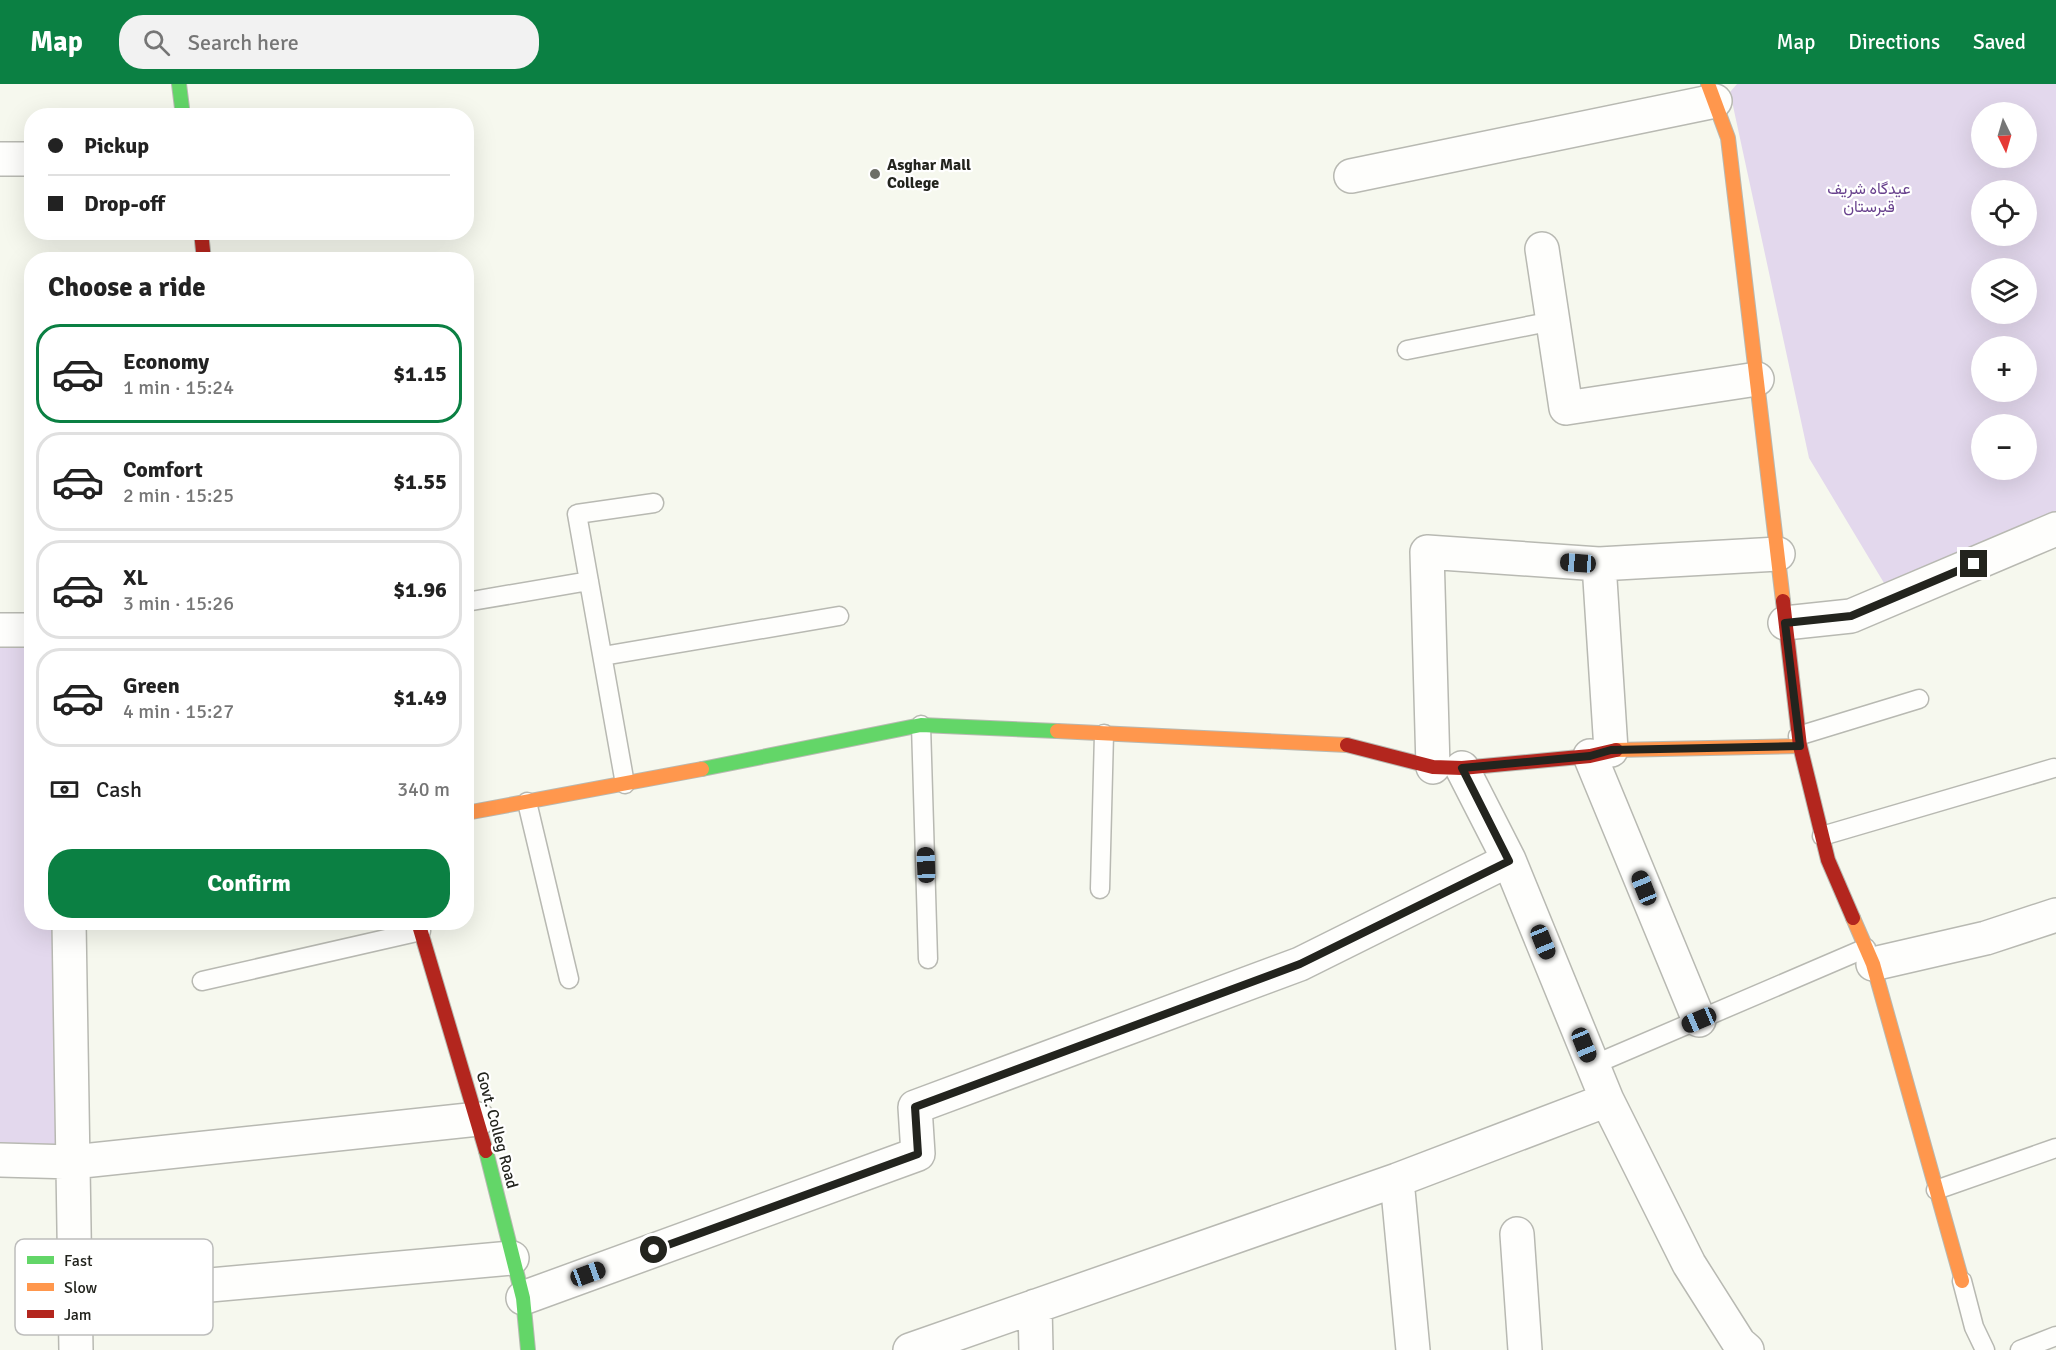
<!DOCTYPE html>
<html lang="en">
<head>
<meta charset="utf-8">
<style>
	:root { --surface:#fff; --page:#f2f2f2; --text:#222; --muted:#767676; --line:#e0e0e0; --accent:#0b8043 }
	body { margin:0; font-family:Signika,Vazirmatn,sans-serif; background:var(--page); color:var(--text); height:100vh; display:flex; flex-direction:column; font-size:22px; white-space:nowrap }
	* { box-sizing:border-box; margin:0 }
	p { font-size:20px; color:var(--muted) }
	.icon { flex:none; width:33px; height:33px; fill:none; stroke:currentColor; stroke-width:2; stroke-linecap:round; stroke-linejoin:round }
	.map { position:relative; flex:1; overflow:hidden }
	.panel { position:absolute; left:24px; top:168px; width:450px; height:678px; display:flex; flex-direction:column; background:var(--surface); border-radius:24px; box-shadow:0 6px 24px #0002 }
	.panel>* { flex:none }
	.hud { position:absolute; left:24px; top:24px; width:450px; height:132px; border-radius:24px; box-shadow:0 6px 24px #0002; display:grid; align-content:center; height:132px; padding:0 24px; background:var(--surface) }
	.needle { width:39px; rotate:175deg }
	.buttons { position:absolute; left:1971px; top:18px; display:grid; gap:12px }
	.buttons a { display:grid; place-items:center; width:66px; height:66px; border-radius:50%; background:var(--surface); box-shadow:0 6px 24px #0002; font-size:30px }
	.end { position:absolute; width:27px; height:27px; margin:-14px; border:8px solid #23241e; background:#fff; box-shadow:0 0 0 3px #fff }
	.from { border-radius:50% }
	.car { position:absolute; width:18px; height:36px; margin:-18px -9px; border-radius:8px; box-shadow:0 0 4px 2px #0007; background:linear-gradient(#222 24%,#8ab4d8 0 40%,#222 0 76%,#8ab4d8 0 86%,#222 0) }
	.hud b { display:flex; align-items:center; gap:21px; height:57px; font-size:22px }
	.hud b+b { border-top:2px solid var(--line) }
	.hud i { width:15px; height:15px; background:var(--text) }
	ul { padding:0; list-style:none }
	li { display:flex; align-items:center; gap:18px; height:99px; margin:0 12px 9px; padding:0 12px; border:3px solid var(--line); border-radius:24px }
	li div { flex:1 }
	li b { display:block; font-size:22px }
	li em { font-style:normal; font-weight:800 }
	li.selected { border-color:var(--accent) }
	li>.icon { width:54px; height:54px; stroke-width:1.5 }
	h2 { padding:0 24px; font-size:27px; line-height:72px }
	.pay { display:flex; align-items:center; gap:15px; height:66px; padding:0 24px; font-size:22px }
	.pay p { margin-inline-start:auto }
	.cta { display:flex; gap:12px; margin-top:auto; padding:12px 24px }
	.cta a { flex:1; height:69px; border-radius:24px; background:var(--accent); color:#fff; font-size:24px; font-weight:800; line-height:69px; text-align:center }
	header { display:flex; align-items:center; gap:36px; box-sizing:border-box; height:84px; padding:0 30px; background:var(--accent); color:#fff }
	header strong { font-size:28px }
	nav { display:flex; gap:33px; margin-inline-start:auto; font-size:21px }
	.search { width:420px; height:54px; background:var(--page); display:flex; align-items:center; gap:15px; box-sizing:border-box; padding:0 21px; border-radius:24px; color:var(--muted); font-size:22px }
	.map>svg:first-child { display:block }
	.green { fill:#e3d8ed; fill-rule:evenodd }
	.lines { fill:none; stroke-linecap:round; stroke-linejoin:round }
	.lane-casing { stroke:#b8b9b2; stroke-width:21 }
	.street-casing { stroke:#b8b9b2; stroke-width:36 }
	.fast-casing { stroke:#b8b9b2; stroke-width:16 }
	.slow-casing { stroke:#b8b9b2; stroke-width:16 }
	.jam-casing { stroke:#b8b9b2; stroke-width:16 }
	.lane { stroke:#fefefc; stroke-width:18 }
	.street { stroke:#fefefc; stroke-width:33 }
	.fast { stroke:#63d668; stroke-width:14 }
	.slow { stroke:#ff974d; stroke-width:14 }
	.jam { stroke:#b3261e; stroke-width:14 }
	.route { stroke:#23241e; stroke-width:8 }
	.poi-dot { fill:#6d6e67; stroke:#fff; stroke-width:2 }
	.labels { text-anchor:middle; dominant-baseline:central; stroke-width:4.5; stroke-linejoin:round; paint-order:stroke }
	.poi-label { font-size:16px; font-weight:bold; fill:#23241e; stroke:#fff; text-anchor:start }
	.park-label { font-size:16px; fill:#69428e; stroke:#fff }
	.street-label { font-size:16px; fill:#23241e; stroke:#fff }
	.key { fill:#fff; stroke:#bdbdbc; stroke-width:1.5 }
	.key-label { font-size:16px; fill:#23241e }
</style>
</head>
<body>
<header>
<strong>Map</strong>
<div class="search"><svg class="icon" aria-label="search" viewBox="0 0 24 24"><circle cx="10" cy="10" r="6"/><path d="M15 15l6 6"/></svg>Search here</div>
<nav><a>Map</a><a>Directions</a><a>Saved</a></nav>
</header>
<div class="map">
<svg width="2056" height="1266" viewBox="0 0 2056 1266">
	<rect width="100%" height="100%" fill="#f6f8ee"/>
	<path class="green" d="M 1737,0 L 2056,0 L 2056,430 L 1884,499 L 1809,374 L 1730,8 ZM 1982,28 L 2026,28 L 2026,74 L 1982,74 ZM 1982,106 L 2026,106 L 2026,152 L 1982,152 ZM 1982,184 L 2026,184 L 2026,230 L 1982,230 ZM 1982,262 L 2026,262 L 2026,308 L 1982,308 ZM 1982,340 L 2026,340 L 2026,386 L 1982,386 Z
		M 0,546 L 31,546 L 32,838 L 69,839 L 73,1078 L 0,1076 Z"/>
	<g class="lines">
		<defs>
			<path id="lane" d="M 1407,266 L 1553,237
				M 466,518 L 589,497
				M 603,572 L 839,532
				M 921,641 L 928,875
				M 1798,652 L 1919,615
				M 625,700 L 577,430 L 654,419
				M 527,718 L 569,895
				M 1822,752 L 2054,684
				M 1100,805 L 1104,650
				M 202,897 L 421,847
				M 1593,981 L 1866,864
				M 1936,1106 L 2056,1064
				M 1962,1197 L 1974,1243 L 1985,1266
				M 2020,1266 L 2056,1252"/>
			<path id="street" d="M 0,75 L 32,75
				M 1351,92 L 1715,17
				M 1542,165 L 1566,324 L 1757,295
				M 1785,539 L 1851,532 L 2056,445
				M 0,546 L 32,546
				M 1611,666 L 1599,480 L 1778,470
				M 1590,672 L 1699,936
				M 1433,683 L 1427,468 L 1599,480
				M 1462,684 L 1509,776 L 1607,1016 L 1689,1180 L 1739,1259 L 1747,1266
				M 69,838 L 76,1266
				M 1873,880 L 1986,854 L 2056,831
				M 0,1076 L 73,1078 L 478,1035
				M 1397,1096 L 1413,1266
				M 1517,1150 L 1525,1266
				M 76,1213 L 512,1174
				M 523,1214 L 918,1070 L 915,1023 L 1300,880 L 1509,776
				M 1035,1222 L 1036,1266
				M 910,1266 L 1397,1096 L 1607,1016"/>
			<path id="fast" d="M 179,0 L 183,32
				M 702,685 L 921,641 L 1057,647
				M 486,1067 L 523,1214 L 528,1266"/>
			<path id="slow" d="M 1708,0 L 1728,54 L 1783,517
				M 1057,647 L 1347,661
				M 1616,666 L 1800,662
				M 466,729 L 702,685
				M 1853,834 L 1873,880 L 1962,1197"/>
			<path id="jam" d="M 201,148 L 204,176
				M 1783,517 L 1800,662 L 1828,776 L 1853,834
				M 1347,661 L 1433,683 L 1462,684 L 1590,672 L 1616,666
				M 418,838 L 486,1067"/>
		</defs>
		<use href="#lane" class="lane-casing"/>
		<use href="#street" class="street-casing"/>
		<use href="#fast" class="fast-casing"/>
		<use href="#slow" class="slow-casing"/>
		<use href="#jam" class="jam-casing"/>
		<use href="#lane" class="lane"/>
		<use href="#street" class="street"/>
		<use href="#fast" class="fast"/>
		<use href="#slow" class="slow"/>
		<use href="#jam" class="jam"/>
	</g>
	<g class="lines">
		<path class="route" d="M 654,1166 L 918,1070 L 915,1023 L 1300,880 L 1509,777 L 1462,684 L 1590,672 L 1611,666 L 1800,662 L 1785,539 L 1851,532 L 1974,480"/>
	</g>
	<circle class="poi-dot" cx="875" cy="90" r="6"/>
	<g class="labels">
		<g class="poi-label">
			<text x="887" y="81">Asghar Mall<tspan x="887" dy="18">College</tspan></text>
		</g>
		<g class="park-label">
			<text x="1869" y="105">عیدگاہ شریف<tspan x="1869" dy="18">قبرستان</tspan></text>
		</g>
		<g class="street-label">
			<text transform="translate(497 1046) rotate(75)">Govt. Colleg Road</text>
		</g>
	</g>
	<rect x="15" y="1155" width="198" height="96" rx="9" class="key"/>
	<rect x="27" y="1172" width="27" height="8" fill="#63d668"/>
	<rect x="27" y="1199" width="27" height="8" fill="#ff974d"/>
	<rect x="27" y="1226" width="27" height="8" fill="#b3261e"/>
	<g class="key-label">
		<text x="64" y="1182">Fast</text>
		<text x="64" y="1209">Slow</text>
		<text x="64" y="1236">Jam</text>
	</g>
</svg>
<div class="buttons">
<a><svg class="needle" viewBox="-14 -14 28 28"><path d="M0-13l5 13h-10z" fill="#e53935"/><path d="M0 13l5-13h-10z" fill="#767676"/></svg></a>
<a><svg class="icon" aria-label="locate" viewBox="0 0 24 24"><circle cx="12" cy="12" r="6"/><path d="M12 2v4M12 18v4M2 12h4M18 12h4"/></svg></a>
<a><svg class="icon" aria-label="layers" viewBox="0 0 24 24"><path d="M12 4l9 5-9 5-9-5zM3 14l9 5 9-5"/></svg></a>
<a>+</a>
<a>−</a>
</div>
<i class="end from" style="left:654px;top:1166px"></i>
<i class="end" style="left:1974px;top:480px"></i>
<i class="car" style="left:1578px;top:479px;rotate:274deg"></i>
<i class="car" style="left:926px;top:781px;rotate:358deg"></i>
<i class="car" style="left:1644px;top:804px;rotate:338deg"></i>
<i class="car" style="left:1543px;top:858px;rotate:158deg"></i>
<i class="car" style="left:1699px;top:936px;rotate:247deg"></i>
<i class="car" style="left:1584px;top:961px;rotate:158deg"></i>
<i class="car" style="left:588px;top:1190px;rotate:70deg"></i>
<div class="hud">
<b><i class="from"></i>Pickup</b>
<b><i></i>Drop-off</b>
</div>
<section class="panel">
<h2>Choose a ride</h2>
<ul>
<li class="selected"><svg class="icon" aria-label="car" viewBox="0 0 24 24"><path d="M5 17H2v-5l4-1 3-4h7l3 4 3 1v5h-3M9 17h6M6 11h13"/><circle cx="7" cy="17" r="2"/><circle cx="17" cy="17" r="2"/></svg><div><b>Economy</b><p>1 min · 15:24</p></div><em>$1.15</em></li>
<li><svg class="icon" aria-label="car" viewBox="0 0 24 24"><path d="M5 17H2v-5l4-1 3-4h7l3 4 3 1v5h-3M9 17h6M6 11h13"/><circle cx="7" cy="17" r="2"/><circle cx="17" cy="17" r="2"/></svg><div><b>Comfort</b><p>2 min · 15:25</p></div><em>$1.55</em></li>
<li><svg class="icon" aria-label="car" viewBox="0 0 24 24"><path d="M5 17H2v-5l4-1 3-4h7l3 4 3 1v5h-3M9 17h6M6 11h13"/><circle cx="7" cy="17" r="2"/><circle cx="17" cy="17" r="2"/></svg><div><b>XL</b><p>3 min · 15:26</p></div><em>$1.96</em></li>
<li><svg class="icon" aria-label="car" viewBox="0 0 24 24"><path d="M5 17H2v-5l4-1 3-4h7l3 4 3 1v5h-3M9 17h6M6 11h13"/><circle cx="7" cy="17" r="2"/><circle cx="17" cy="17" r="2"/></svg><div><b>Green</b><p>4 min · 15:27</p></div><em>$1.49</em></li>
</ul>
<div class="pay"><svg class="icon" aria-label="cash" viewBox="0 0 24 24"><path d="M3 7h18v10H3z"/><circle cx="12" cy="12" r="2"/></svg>Cash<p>340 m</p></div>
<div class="cta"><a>Confirm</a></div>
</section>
</div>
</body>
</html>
